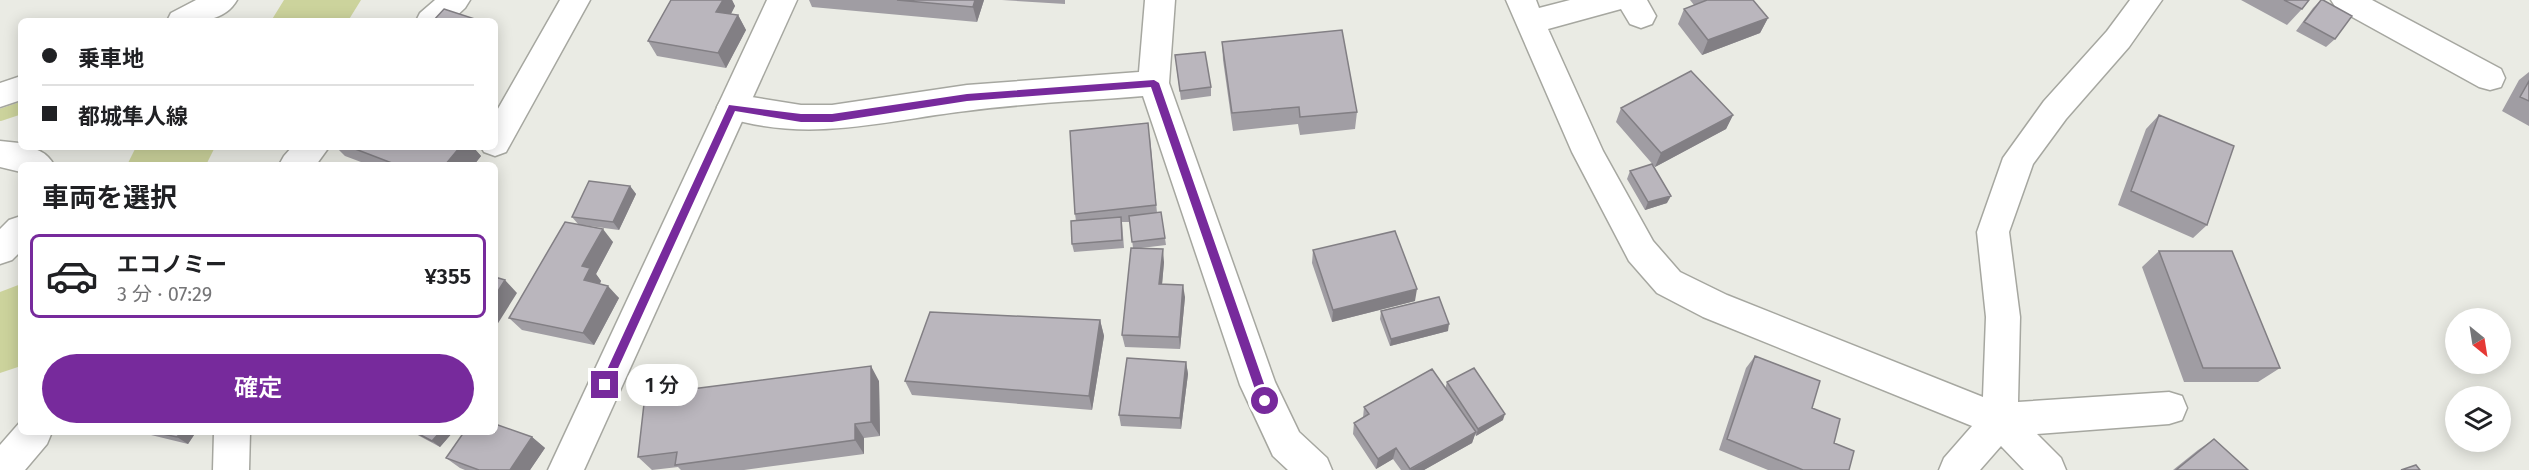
<!DOCTYPE html>
<html lang="ja">
<head>
<meta charset="utf-8">
<style>
	:root { --surface:#fff; --page:#f6f6f6; --text:#202124; --muted:#757577; --line:#e0e0e0; --accent:#772a9c }
	body { margin:0; font-family:"Fira Sans","Noto Sans JP",sans-serif; background:var(--page); color:var(--text); height:100vh; display:flex; flex-direction:column; font-size:22px; white-space:nowrap }
	* { box-sizing:border-box; margin:0 }
	p { font-size:20px; color:var(--muted) }
	.icon { flex:none; width:33px; height:33px; fill:none; stroke:currentColor; stroke-width:2; stroke-linecap:round; stroke-linejoin:round }
	.map { position:relative; flex:1; overflow:hidden }
	.panel { position:absolute; left:18px; top:162px; width:480px; height:273px; display:flex; flex-direction:column; background:var(--surface); border-radius:9px; box-shadow:0 3px 15px #0003 }
	.panel>* { flex:none }
	.hud { position:absolute; left:18px; top:18px; width:480px; height:132px; border-radius:9px; box-shadow:0 3px 15px #0003; display:grid; align-content:center; height:132px; padding:0 24px; background:var(--surface) }
	.needle { width:39px; rotate:150deg }
	.buttons { position:absolute; left:2445px; top:308px; display:grid; gap:12px }
	.buttons a { display:grid; place-items:center; width:66px; height:66px; border-radius:50%; background:var(--surface); box-shadow:0 3px 15px #0003; font-size:30px }
	.end { position:absolute; width:27px; height:27px; margin:-14px; border:8px solid #772a9c; background:#fff; box-shadow:0 0 0 3px #fff }
	.from { border-radius:50% }
	.bubble { position:absolute; height:42px; border-radius:21px; background:var(--surface); box-shadow:0 3px 15px #0003; font-size:20px; font-weight:600; line-height:42px; text-align:center }
	.hud b { display:flex; align-items:center; gap:21px; height:57px; font-size:22px }
	.hud b+b { border-top:2px solid var(--line) }
	.hud i { width:15px; height:15px; background:var(--text) }
	ul { padding:0; list-style:none }
	li { display:flex; align-items:center; gap:18px; height:84px; margin:0 12px 9px; padding:0 12px; border:3px solid var(--line); border-radius:9px }
	li div { flex:1 }
	li b { display:block; font-size:22px }
	li em { font-style:normal; font-weight:600 }
	li.current { border-color:var(--accent) }
	li>.icon { width:54px; height:54px; stroke-width:1.5 }
	h2 { padding:0 24px; font-size:27px; line-height:72px }
	.action { display:flex; gap:12px; margin-top:auto; padding:12px 24px }
	.action a { flex:1; height:69px; border-radius:36px; background:var(--accent); color:#fff; font-size:24px; font-weight:600; line-height:69px; text-align:center }
	.map>svg:first-child { display:block }
	.lines { fill:none; stroke-linecap:round; stroke-linejoin:round }
	.stream { stroke:#ccd39c; stroke-width:12 }
	.river { fill:#ccd39c; fill-rule:evenodd }
	.minor-casing { stroke:#a6a7a0; stroke-width:3 }
	.major-casing { stroke:#a6a7a0; stroke-width:3 }
	.minor { fill:#fff; fill-rule:evenodd }
	.major { fill:#fff; fill-rule:evenodd }
	.wall { fill:#a09da3 }
	.shaded-wall { fill:#827f84 }
	.building { fill:#bab6bd; stroke:#827f84; stroke-width:1.5 }
	.route { fill:#772a9c }
</style>
</head>
<body>
<div class="map">
<svg width="2529" height="470" viewBox="0 0 2529 470">
	<rect width="100%" height="100%" fill="#eaebe4"/>
	<g class="lines">
		<path class="stream" d="M 0,115 L 21,108"/>
		<path class="river" d="M 284,0 L 361,0 L 348,21 L 271,21 Z
			M 136,147 L 215,147 L 206,165 L 127,165 Z
			M 21,284 L 21,366 L 0,373 L 0,292 Z"/>
		<defs>
			<path id="minor" d="M 196,0 L 237,0 C 223,25 191,21 167,21 L 171,13 Z
				M 435,0 L 470,0 L 465,8 L 451,21 L 416,21 L 420,13 Z
				M 560,0 L 590,0 L 506,152 L 495,156 L 484,152 L 481,147 L 495,147 L 495,114 Z
				M 1145,0 L 1175,0 L 1169,83 L 1275,382 L 1299,432 L 1327,458 L 1332,470 L 1288,470 L 1273,456 L 1240,385 L 1143,96 C 1084,101 1024,103 966,111 C 881,121 807,144 722,116 L 717,107 L 722,98 L 733,94 L 801,105 L 832,105 L 967,85 L 1139,72 Z
				M 1506,0 L 1536,0 L 1539,8 L 1570,0 L 1647,0 L 1656,16 L 1652,24 L 1641,28 L 1630,24 L 1621,9 L 1548,29 L 1603,151 L 1653,241 L 1680,272 L 1727,295 L 1983,397 L 1986,317 L 1977,232 L 2003,158 L 2044,101 L 2107,31 L 2130,0 L 2162,0 L 2129,47 L 2066,119 L 2033,164 L 2009,232 L 2020,317 L 2018,402 L 2169,392 L 2182,396 L 2187,408 L 2182,420 L 2169,424 L 2037,434 L 2061,458 L 2066,470 L 2024,470 L 2001,446 L 1980,470 L 1939,470 L 1944,458 L 1972,426 L 1703,317 L 1657,293 L 1629,261 L 1572,152 Z
				M 2331,0 L 2372,0 L 2501,69 L 2505,78 L 2501,87 L 2490,90 L 2479,87 L 2336,8 Z
				M 21,76 L 21,100 L 0,107 L 0,83 Z
				M 0,141 L 19,143 L 21,147 C 35,147 47,152 54,165 L 21,165 L 21,172 L 0,167 Z
				M 292,147 L 329,147 L 316,165 L 279,165 L 284,156 Z
				M 21,216 L 21,251 L 12,260 L 0,264 L 0,229 L 9,220 Z
				M 21,421 L 21,432 L 52,432 L 47,444 L 25,470 L 0,470 L 0,445 Z
				M 214,432 L 250,432 L 249,470 L 213,470 Z"/>
			<path id="major" d="M 767,0 L 797,0 L 584,470 L 548,470 Z"/>
		</defs>
		<use href="#minor" class="minor-casing"/>
		<use href="#major" class="major-casing"/>
		<use href="#minor" class="minor"/>
		<use href="#major" class="major"/>
	</g>
	<path class="wall" d="M 671,0 L 732,0 L 735,6 L 731,14 L 738,15 L 746,30 L 726,68 L 657,56 L 648,41 Z
		M 809,0 L 984,0 L 977,22 L 812,7 Z
		M 1002,0 L 1065,0 L 1065,4 Z
		M 1690,0 L 1753,0 L 1768,18 L 1760,33 L 1702,55 L 1678,24 L 1684,9 L 1694,5 Z
		M 2241,0 L 2309,0 L 2302,9 L 2287,25 Z
		M 2321,0 L 2335,39 L 2326,47 L 2296,31 L 2313,8 Z
		M 1222,42 L 1357,112 L 1355,129 L 1300,135 L 1298,124 L 1233,131 L 1223,60 Z
		M 1176,64 L 1211,87 L 1211,96 L 1181,100 Z
		M 2529,72 L 2529,126 L 2502,111 L 2519,80 Z
		M 1621,108 L 1733,115 L 1726,129 L 1655,167 L 1616,122 Z
		M 2159,115 L 2207,225 L 2193,238 L 2118,205 L 2146,129 Z
		M 1150,137 L 1157,213 L 1161,212 L 1166,245 L 1141,248 L 1164,262 L 1162,284 L 1185,297 L 1180,349 L 1125,347 L 1122,335 L 1133,248 L 1130,222 L 1122,222 L 1124,248 L 1074,252 L 1072,244 L 1076,221 L 1075,214 Z
		M 336,147 L 473,147 L 481,156 L 474,165 L 369,165 L 345,156 Z
		M 1630,171 L 1667,203 L 1645,210 L 1627,179 Z
		M 630,186 L 636,194 L 619,230 L 582,225 L 613,242 L 596,274 L 601,281 L 600,284 L 619,298 L 594,345 L 522,330 L 509,318 L 578,224 L 572,217 Z
		M 1313,250 L 1415,301 L 1332,322 L 1312,263 Z
		M 2159,251 L 2280,368 L 2258,382 L 2184,382 L 2142,267 Z
		M 1381,311 L 1448,331 L 1390,346 L 1380,319 Z
		M 1100,320 L 1104,336 L 1092,410 L 912,395 L 905,381 Z
		M 1755,356 L 1812,408 L 1849,470 L 1768,470 L 1719,450 L 1746,368 Z
		M 1186,362 L 1188,374 L 1181,429 L 1121,426 L 1119,415 Z
		M 879,381 L 880,436 L 864,438 L 864,454 L 744,470 L 681,470 L 678,467 L 652,470 L 638,457 Z
		M 1447,382 L 1503,420 L 1476,436 L 1475,434 L 1472,443 L 1424,470 L 1401,470 L 1393,459 L 1376,469 L 1353,434 L 1354,423 L 1363,418 L 1364,407 L 1445,389 Z
		M 146,432 L 196,432 L 188,444 L 151,435 Z
		M 412,432 L 453,432 L 440,447 Z
		M 532,437 L 545,448 L 530,470 L 465,470 L 460,468 L 446,458 Z
		M 2214,439 L 2248,470 L 2173,470 L 2198,450 Z"/>
	<path class="shaded-wall" d="M 723,0 L 732,0 L 735,6 L 724,27 L 716,12 Z
		M 975,0 L 984,0 L 977,22 L 973,7 Z
		M 738,15 L 746,30 L 726,68 L 718,53 Z
		M 1768,18 L 1760,33 L 1702,55 L 1708,40 Z
		M 1733,115 L 1726,129 L 1655,167 L 1661,153 Z
		M 460,147 L 473,147 L 481,156 L 474,165 L 445,165 Z
		M 630,186 L 636,194 L 619,230 L 613,222 Z
		M 1671,196 L 1667,203 L 1645,210 L 1648,202 Z
		M 603,229 L 613,242 L 596,274 L 601,281 L 595,293 L 584,280 L 582,266 Z
		M 1163,249 L 1164,262 L 1161,296 L 1159,284 Z
		M 505,280 L 517,293 L 495,328 L 495,296 Z
		M 1183,285 L 1185,297 L 1180,349 L 1179,337 Z
		M 608,286 L 619,298 L 594,345 L 583,333 Z
		M 1417,289 L 1415,301 L 1332,322 L 1333,310 Z
		M 1100,320 L 1104,336 L 1092,410 L 1089,396 Z
		M 1449,324 L 1448,331 L 1390,346 L 1391,339 Z
		M 1186,362 L 1188,374 L 1181,429 L 1180,418 Z
		M 871,366 L 879,381 L 880,436 L 871,422 Z
		M 1505,414 L 1503,420 L 1476,436 L 1478,429 Z
		M 855,424 L 864,438 L 864,454 L 855,440 Z
		M 181,432 L 196,432 L 188,444 L 177,437 Z
		M 440,432 L 453,432 L 440,447 L 432,441 Z
		M 1476,432 L 1472,443 L 1424,470 L 1410,470 Z
		M 532,437 L 545,448 L 530,470 L 510,470 Z
		M 1396,448 L 1393,459 L 1376,469 L 1378,459 Z"/>
	<path class="building" d="M 671,0 L 723,0 L 716,12 L 738,15 L 718,53 L 648,41 Z
		M 897,0 L 975,0 L 973,7 Z
		M 1707,0 L 1753,0 L 1768,18 L 1708,40 L 1684,9 Z
		M 2284,0 L 2309,0 L 2302,9 Z
		M 2321,0 L 2323,0 L 2352,16 L 2335,39 L 2304,22 Z
		M 444,9 L 475,19 L 473,21 L 433,21 Z
		M 1342,30 L 1357,112 L 1300,117 L 1299,107 L 1232,113 L 1222,42 Z
		M 1205,52 L 1211,87 L 1180,91 L 1175,55 Z
		M 1691,71 L 1733,115 L 1661,153 L 1621,108 Z
		M 2529,81 L 2529,101 L 2520,97 Z
		M 2159,115 L 2234,146 L 2207,225 L 2131,191 Z
		M 1148,123 L 1156,205 L 1075,214 L 1070,131 Z
		M 350,147 L 460,147 L 445,165 L 397,165 Z
		M 1652,164 L 1671,196 L 1648,202 L 1630,171 Z
		M 589,181 L 630,186 L 613,222 L 572,217 Z
		M 1161,212 L 1165,238 L 1132,242 L 1129,216 Z
		M 1121,217 L 1122,240 L 1072,244 L 1071,221 Z
		M 565,222 L 603,229 L 582,266 L 590,268 L 584,280 L 608,286 L 583,333 L 509,318 Z
		M 1395,231 L 1417,289 L 1333,310 L 1313,250 Z
		M 1131,248 L 1163,249 L 1159,284 L 1183,285 L 1179,337 L 1122,335 Z
		M 2159,251 L 2232,251 L 2280,368 L 2203,368 Z
		M 495,277 L 505,280 L 495,296 Z
		M 1439,297 L 1449,324 L 1391,339 L 1381,311 Z
		M 930,312 L 1100,320 L 1089,396 L 905,381 Z
		M 1755,356 L 1820,381 L 1812,408 L 1840,419 L 1834,443 L 1854,451 L 1849,470 L 1803,470 L 1727,439 Z
		M 1127,358 L 1186,362 L 1180,418 L 1119,415 Z
		M 871,366 L 871,422 L 855,424 L 855,440 L 675,465 L 677,452 L 638,457 L 645,395 Z
		M 1474,368 L 1505,414 L 1478,429 L 1447,382 Z
		M 1432,369 L 1476,432 L 1410,469 L 1396,448 L 1378,459 L 1354,423 L 1369,414 L 1364,407 Z
		M 495,424 L 532,437 L 510,470 L 479,470 L 446,458 L 464,432 L 495,432 Z
		M 153,432 L 181,432 L 177,437 Z
		M 415,432 L 440,432 L 432,441 Z
		M 2214,439 L 2248,470 L 2176,470 Z
		M 2416,465 L 2420,470 L 2401,470 Z"/>
	<path class="route" d="M 1154,80 L 1159,83 L 1270,401 L 1268,405 L 1265,406 L 1259,401 L 1151,87 L 967,101 L 832,122 L 801,122 L 735,111 L 609,388 L 602,388 L 600,385 L 729,105 L 801,114 L 832,114 L 967,94 Z"/>
</svg>
<div class="buttons">
<a><svg class="needle" viewBox="-14 -14 28 28"><path d="M0-13l5 13h-10z" fill="#e53935"/><path d="M0 13l5-13h-10z" fill="#757577"/></svg></a>
<a><svg class="icon" aria-label="layers" viewBox="0 0 24 24"><path d="M12 4l9 5-9 5-9-5zM3 14l9 5 9-5"/></svg></a>
</div>
<i class="end from" style="left:1265px;top:401px"></i>
<i class="end" style="left:605px;top:385px"></i>
<div class="bubble" style="left:626px;top:364px;width:72px">1 分</div>
<div class="hud">
<b><i class="from"></i>乗車地</b>
<b><i></i>都城隼人線</b>
</div>
<section class="panel">
<h2>車両を選択</h2>
<ul>
<li class="current"><svg class="icon" aria-label="car" viewBox="0 0 24 24"><path d="M5 17H2v-5l4-1 3-4h7l3 4 3 1v5h-3M9 17h6M6 11h13"/><circle cx="7" cy="17" r="2"/><circle cx="17" cy="17" r="2"/></svg><div><b>エコノミー</b><p>3 分 · 07:29</p></div><em>¥355</em></li>
</ul>
<div class="action"><a>確定</a></div>
</section>
</div>
</body>
</html>
